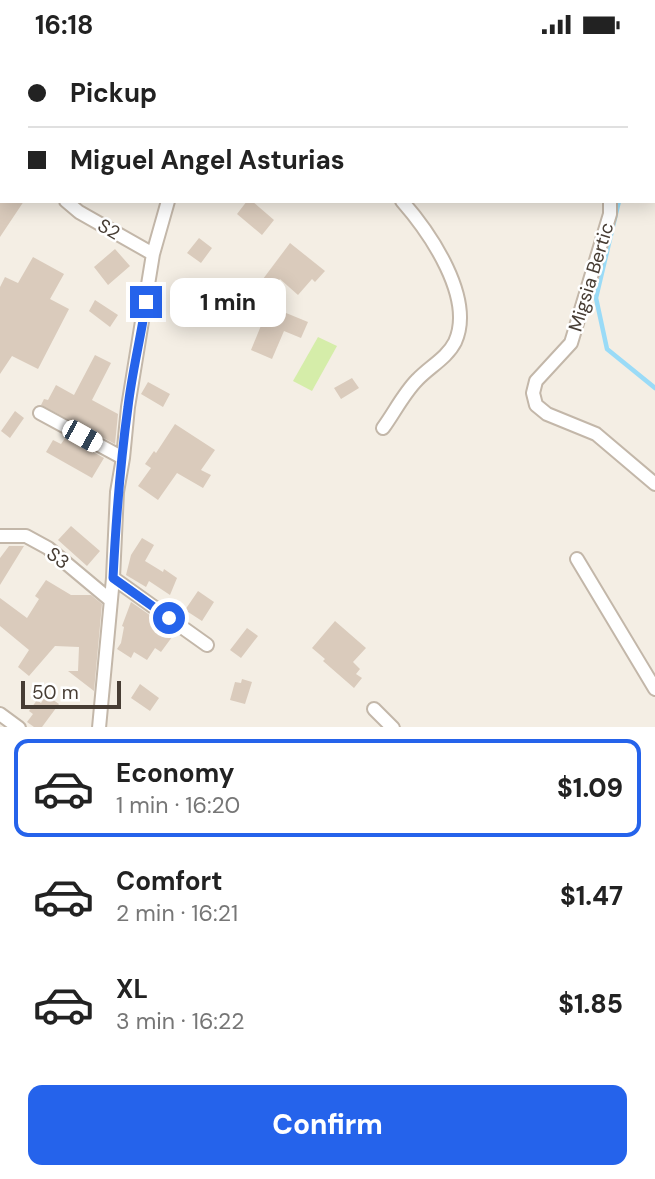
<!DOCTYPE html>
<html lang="en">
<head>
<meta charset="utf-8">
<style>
	:root { --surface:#fff; --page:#f6f6f6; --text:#222; --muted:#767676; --line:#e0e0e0; --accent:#2563eb }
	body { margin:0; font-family:"DM Sans",sans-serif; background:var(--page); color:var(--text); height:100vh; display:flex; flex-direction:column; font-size:26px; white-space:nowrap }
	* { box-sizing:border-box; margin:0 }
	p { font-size:23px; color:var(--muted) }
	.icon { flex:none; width:38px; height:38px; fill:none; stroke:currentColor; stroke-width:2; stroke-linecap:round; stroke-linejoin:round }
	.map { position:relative; height:678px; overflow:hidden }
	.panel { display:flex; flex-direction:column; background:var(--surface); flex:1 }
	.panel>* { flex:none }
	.top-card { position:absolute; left:0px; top:0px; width:656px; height:154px; box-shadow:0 4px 18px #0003; display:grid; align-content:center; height:154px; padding:0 28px; background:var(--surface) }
	.scale { position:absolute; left:21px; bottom:18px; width:100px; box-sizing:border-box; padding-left:7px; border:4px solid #473d34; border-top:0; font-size:19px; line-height:24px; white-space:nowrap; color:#473d34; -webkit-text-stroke:5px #fff; paint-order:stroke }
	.end { position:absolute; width:32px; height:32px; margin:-16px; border:9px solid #2563eb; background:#fff; box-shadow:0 0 0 4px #fff }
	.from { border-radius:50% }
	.bubble { position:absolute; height:49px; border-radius:14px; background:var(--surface); box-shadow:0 4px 18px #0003; font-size:23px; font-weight:800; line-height:49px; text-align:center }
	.car { position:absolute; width:21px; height:42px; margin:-21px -10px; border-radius:9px; box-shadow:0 0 5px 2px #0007; background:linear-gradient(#fff 24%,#345 0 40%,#fff 0 76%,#345 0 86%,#fff 0) }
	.top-card b { display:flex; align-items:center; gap:24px; height:66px; font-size:26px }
	.top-card b+b { border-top:2px solid var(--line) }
	.top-card i { width:18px; height:18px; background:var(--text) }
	ul { padding:12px 0 0; list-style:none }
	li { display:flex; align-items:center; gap:21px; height:98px; margin:0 14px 10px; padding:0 14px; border:4px solid transparent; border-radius:14px }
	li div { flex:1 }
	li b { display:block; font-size:26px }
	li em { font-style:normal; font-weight:800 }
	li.active { border-color:var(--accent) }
	li>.icon { width:63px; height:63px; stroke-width:1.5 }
	.button { display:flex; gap:14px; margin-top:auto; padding:14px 28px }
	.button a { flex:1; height:80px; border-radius:14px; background:var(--accent); color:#fff; font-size:28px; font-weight:800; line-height:80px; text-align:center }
	.status { display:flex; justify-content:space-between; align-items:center; height:49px; padding:0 35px; background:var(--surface); direction:ltr }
	.status svg { height:19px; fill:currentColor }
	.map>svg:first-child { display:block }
	.green { fill:#d5eda9 }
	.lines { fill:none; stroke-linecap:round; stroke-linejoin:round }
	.stream { stroke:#9adbf7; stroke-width:4.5 }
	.building { fill:#dacbbc }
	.minor-casing { stroke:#c3b7a9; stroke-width:16 }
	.minor { stroke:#fff; stroke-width:12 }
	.route { stroke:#2563eb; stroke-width:9 }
	.labels { text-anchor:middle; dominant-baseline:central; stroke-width:5; stroke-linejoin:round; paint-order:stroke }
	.street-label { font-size:19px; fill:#473d34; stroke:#fff }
</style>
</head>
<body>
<div class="status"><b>16:18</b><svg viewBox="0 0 49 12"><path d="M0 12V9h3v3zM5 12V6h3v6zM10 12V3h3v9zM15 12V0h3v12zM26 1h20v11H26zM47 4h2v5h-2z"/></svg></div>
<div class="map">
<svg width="655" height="679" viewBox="0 0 655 679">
	<rect width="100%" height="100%" fill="#f4eee4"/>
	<path class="green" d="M 318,288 L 337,297 L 312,342 L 293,332 Z"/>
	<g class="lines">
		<path class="stream" d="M 619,152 L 596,249 L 607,300 L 655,339"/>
	</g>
	<path class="building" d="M 0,152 L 24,152 L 0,188 Z
		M 247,152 L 252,152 L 274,171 L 262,186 L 237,165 Z
		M 199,189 L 212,199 L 201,214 L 187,204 Z
		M 290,194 L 325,222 L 315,233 L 312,230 L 298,246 L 280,230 L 273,238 L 263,230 Z
		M 115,200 L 130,217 L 108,236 L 94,218 Z
		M 33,208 L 64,225 L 50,250 L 69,260 L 38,320 L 12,307 L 0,325 L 0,238 L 5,228 L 18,234 Z
		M 95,251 L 118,266 L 110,278 L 89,262 Z
		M 269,257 L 308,273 L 301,289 L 284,282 L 272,310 L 251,301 Z
		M 95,306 L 111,314 L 92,351 L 118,365 L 115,395 L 41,356 L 44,350 L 48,351 L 56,336 L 74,346 Z
		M 352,329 L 359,339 L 341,350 L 334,339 Z
		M 148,333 L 170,345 L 163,358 L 141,345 Z
		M 15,362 L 24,369 L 10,389 L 1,382 Z
		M 175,375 L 215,401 L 201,421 L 211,426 L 203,439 L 177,424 L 158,451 L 138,437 L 151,419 L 145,415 L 154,402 L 156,404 Z
		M 66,388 L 104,409 L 92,429 L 46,403 L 53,391 L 61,395 Z
		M 71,477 L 100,502 L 87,517 L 58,491 Z
		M 142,489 L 154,496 L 145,512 L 163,523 L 164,520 L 177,529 L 170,546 L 149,532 L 146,538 L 126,526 L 131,506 Z
		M 9,497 L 24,497 L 0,536 L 0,509 Z
		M 46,531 L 71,546 L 91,546 L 102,555 L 94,642 L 68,622 L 78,622 L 79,598 L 55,597 L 29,627 L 18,618 L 29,601 L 0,577 L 0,549 L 27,569 L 39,550 L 35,547 Z
		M 198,542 L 214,553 L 202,572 L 185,561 Z
		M 131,553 L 157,571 L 155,575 L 172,588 L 161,603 L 155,599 L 147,611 L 134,603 L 131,609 L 117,600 L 121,594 L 124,578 L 122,577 Z
		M 335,572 L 366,599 L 353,613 L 360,620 L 356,625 L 362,629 L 354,639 L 323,612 L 325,610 L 312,599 Z
		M 247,579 L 258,587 L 241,609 L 230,601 Z
		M 242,630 L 252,633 L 245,655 L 230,651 L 235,633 L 241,634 Z
		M 140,635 L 159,649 L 150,662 L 131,649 Z
		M 46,646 L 59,655 L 42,678 L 34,678 L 27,673 L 33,665 L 29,662 L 37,651 L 41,654 Z"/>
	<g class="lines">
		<defs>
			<path id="minor" d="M 202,0 L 206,2
				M 379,0 L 383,2
				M 559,0 L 560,2
				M 217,2 L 219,0
				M 437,2 L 439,0
				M 0,96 L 2,98
				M 66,152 L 79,163 L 153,205
				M 610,152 L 610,165 L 571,294 L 536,332 L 533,344 L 536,356 L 547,365 L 596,385 L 655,435
				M 40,364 L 123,409
				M 383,379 C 394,364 404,344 417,331 C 429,318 447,309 455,293 C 475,249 430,184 402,152
				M 0,487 L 26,487 L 48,499 L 109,550
				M 577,510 L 655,640
				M 113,529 L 207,596
				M 374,660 L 393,679
				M 0,665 L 19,679
				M 99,679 L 113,529 L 117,443 L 123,409 L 128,358 L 153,205 L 168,152"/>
		</defs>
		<use href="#minor" class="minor-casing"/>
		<use href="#minor" class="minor"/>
	</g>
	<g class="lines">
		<path class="route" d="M 146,253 C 141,288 132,323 128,358 C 120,415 116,471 113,529 L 169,569"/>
	</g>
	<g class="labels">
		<g class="street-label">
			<text transform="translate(109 180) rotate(30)">S2</text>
			<text transform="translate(591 228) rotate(-73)">Migsia Bertic</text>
			<text transform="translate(58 509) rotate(38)">S3</text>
		</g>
	</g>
</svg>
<div class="scale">50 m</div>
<i class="end from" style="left:169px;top:569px"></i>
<i class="end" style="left:146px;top:253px"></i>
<div class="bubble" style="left:170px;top:229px;width:116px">1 min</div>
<i class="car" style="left:82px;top:387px;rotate:119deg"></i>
<div class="top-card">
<b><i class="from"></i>Pickup</b>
<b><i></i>Miguel Angel Asturias</b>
</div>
</div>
<section class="panel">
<ul>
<li class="active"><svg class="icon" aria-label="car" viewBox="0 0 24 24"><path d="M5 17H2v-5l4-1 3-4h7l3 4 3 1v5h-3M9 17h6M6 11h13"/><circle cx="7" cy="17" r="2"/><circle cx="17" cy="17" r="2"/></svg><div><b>Economy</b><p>1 min · 16:20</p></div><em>$1.09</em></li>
<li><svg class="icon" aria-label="car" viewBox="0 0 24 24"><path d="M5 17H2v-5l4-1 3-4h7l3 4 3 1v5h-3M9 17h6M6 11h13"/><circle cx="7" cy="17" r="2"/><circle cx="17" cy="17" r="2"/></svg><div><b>Comfort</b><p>2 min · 16:21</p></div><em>$1.47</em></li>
<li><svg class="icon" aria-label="car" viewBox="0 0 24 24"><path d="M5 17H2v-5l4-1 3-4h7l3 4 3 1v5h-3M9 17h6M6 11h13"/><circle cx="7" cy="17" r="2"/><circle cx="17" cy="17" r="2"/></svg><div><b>XL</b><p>3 min · 16:22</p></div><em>$1.85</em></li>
</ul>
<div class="button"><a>Confirm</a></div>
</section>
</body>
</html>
